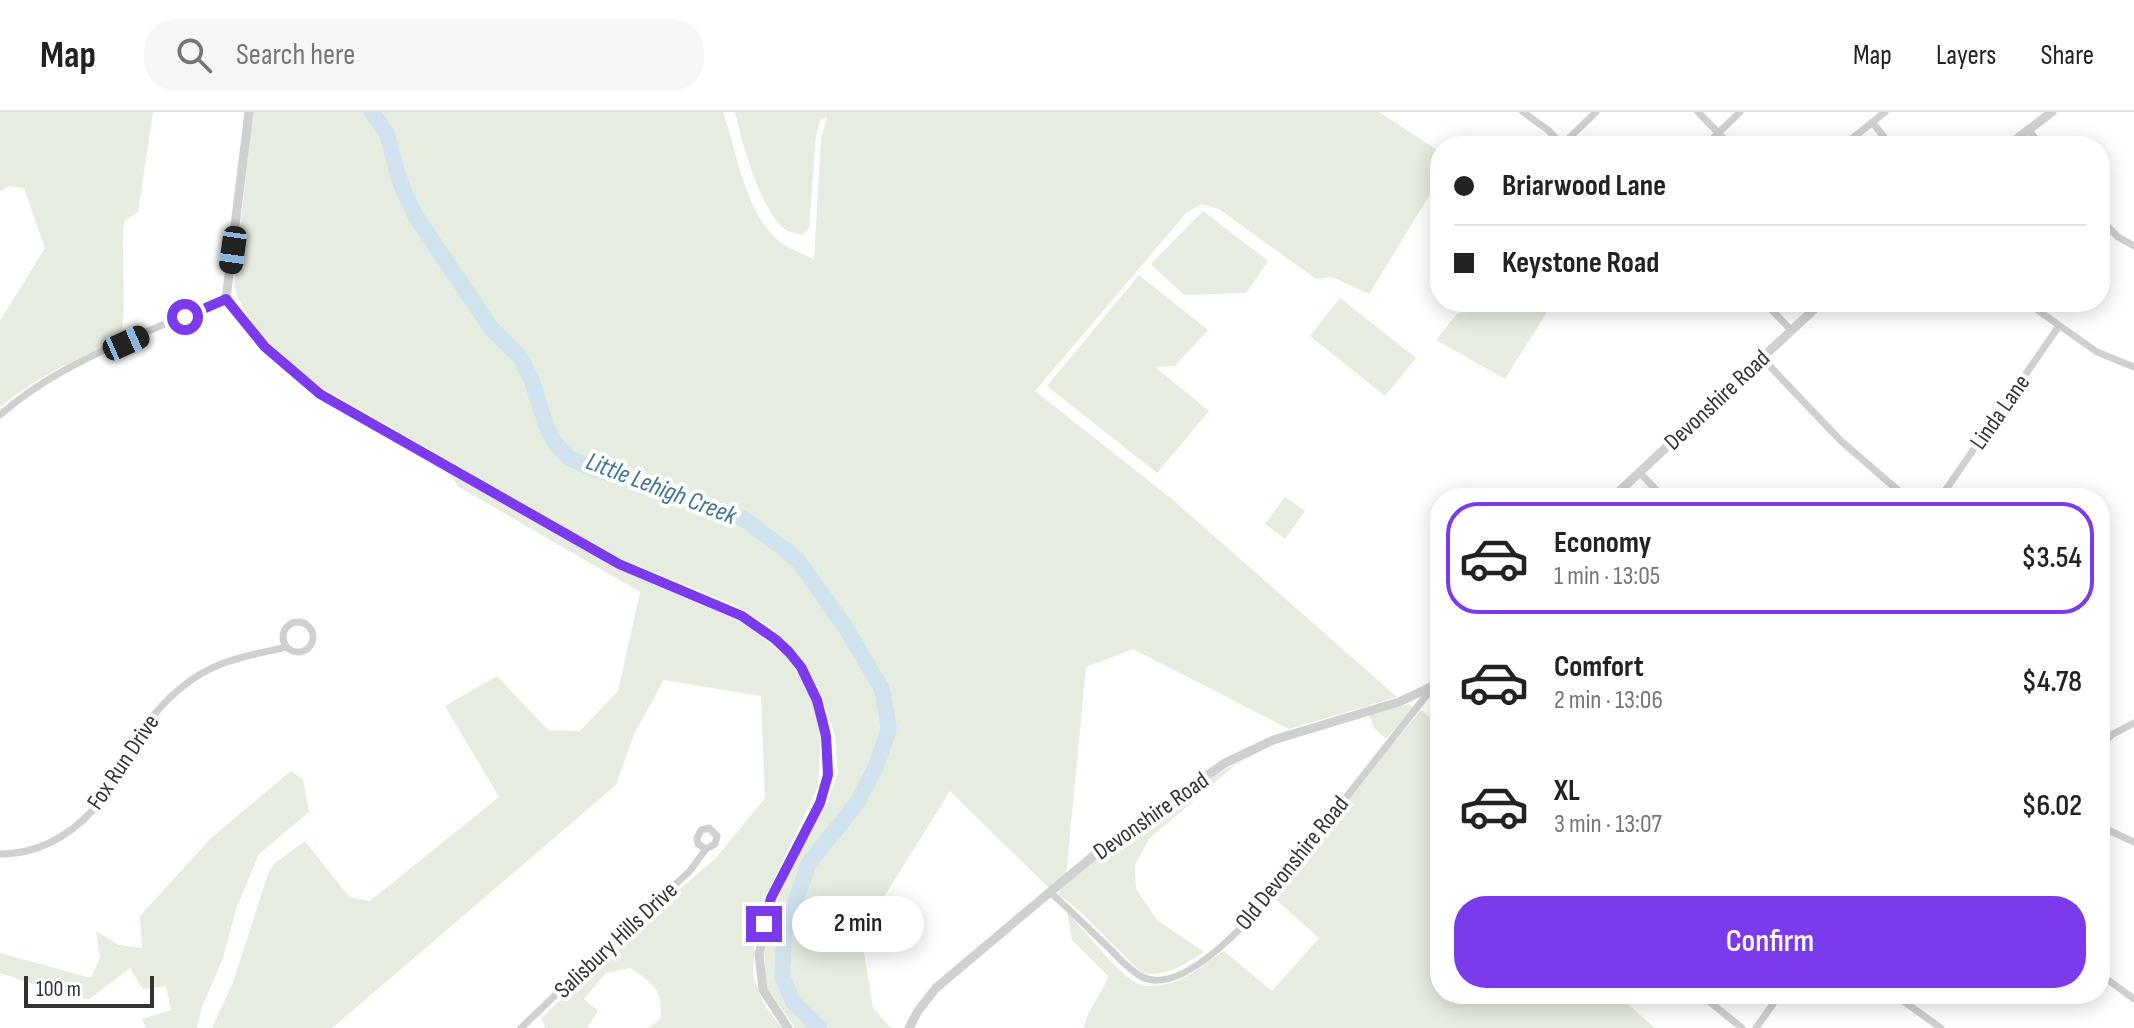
<!DOCTYPE html>
<html lang="en">
<head>
<meta charset="utf-8">
<style>
	:root { --surface:#fff; --page:#f6f6f6; --text:#222; --muted:#767676; --line:#e0e0e0; --accent:#7c3aed }
	body { margin:0; font-family:"Sofia Sans Condensed",sans-serif; background:var(--page); color:var(--text); height:100vh; display:flex; flex-direction:column; font-size:30px; white-space:nowrap }
	* { box-sizing:border-box; margin:0 }
	p { font-size:26px; color:var(--muted) }
	.icon { flex:none; width:44px; height:44px; fill:none; stroke:currentColor; stroke-width:2; stroke-linecap:round; stroke-linejoin:round }
	.map { position:relative; flex:1; overflow:hidden }
	.details { position:absolute; left:1430px; top:376px; width:680px; height:516px; display:flex; flex-direction:column; background:var(--surface); border-radius:32px; box-shadow:0 4px 20px #0003 }
	.details>* { flex:none }
	.banner { position:absolute; left:1430px; top:24px; width:680px; height:176px; border-radius:32px; box-shadow:0 4px 20px #0003; display:grid; align-content:center; height:176px; padding:0 24px; background:var(--surface) }
	.scale { position:absolute; left:24px; bottom:20px; width:130px; box-sizing:border-box; padding-left:8px; border:4px solid #333; border-top:0; font-size:22px; line-height:28px; white-space:nowrap; color:#333; -webkit-text-stroke:6px #fff; paint-order:stroke }
	.end { position:absolute; width:36px; height:36px; margin:-18px; border:10px solid #7c3aed; background:#fff; box-shadow:0 0 0 4px #fff }
	.from { border-radius:50% }
	.bubble { position:absolute; height:56px; border-radius:28px; background:var(--surface); box-shadow:0 4px 20px #0003; font-size:26px; font-weight:600; line-height:56px; text-align:center }
	.car { position:absolute; width:24px; height:48px; margin:-24px -12px; border-radius:10px; box-shadow:0 0 6px 2px #0007; background:linear-gradient(#222 24%,#8ab4d8 0 40%,#222 0 76%,#8ab4d8 0 86%,#222 0) }
	.banner b { display:flex; align-items:center; gap:28px; height:76px; font-size:30px }
	.banner b+b { border-top:2px solid var(--line) }
	.banner i { width:20px; height:20px; background:var(--text) }
	ul { padding:14px 0 0; list-style:none }
	li { display:flex; align-items:center; gap:24px; height:112px; margin:0 16px 12px; padding:0 8px; border:4px solid transparent; border-radius:32px }
	li div { flex:1 }
	li b { display:block; font-size:30px }
	li em { font-style:normal; font-weight:600 }
	li.selected { border-color:var(--accent) }
	li>.icon { width:72px; height:72px; stroke-width:1.5 }
	.primary-button { display:flex; gap:16px; margin-top:auto; padding:16px 24px }
	.primary-button a { flex:1; height:92px; border-radius:32px; background:var(--accent); color:#fff; font-size:32px; font-weight:600; line-height:92px; text-align:center }
	header { display:flex; align-items:center; gap:48px; box-sizing:border-box; height:112px; padding:0 40px; background:var(--surface); border-bottom:2px solid var(--line) }
	header strong { font-size:38px }
	nav { display:flex; gap:44px; margin-inline-start:auto; font-size:28px }
	.search { width:560px; height:72px; background:var(--page); display:flex; align-items:center; gap:20px; box-sizing:border-box; padding:0 28px; border-radius:32px; color:var(--muted); font-size:30px }
	.map>svg:first-child { display:block }
	.green { fill:#e6ecdf }
	.lines { fill:none; stroke-linecap:round; stroke-linejoin:round }
	.river { stroke:#cfe2ee; stroke-width:16 }
	.minor { stroke:#d0d0d0; stroke-width:7 }
	.tertiary { stroke:#d0d0d0; stroke-width:9 }
	.route { stroke:#7c3aed; stroke-width:10 }
	.labels { text-anchor:middle; dominant-baseline:central; stroke-width:8; stroke-linejoin:round; paint-order:stroke }
	.street-label { font-size:24px; fill:#333; stroke:#fff }
	.water-label { font-size:26px; font-style:italic; fill:#3f7597; stroke:#fff }
</style>
</head>
<body>
<header>
<strong>Map</strong>
<div class="search"><svg class="icon" aria-label="search" viewBox="0 0 24 24"><circle cx="10" cy="10" r="6"/><path d="M15 15l6 6"/></svg>Search here</div>
<nav><a>Map</a><a>Layers</a><a>Share</a></nav>
</header>
<div class="map">
<svg width="2134" height="916" viewBox="0 0 2134 916">
	<rect width="100%" height="100%" fill="#fff"/>
	<path class="green" d="M 0,0 L 153,0 L 138,100 L 124,109 C 121,145 126,182 122,218 L 141,214 L 141,218 C 91,240 43,260 0,295 L 0,209 L 45,136 L 24,76 L 9,74 L 0,79 Z
		M 253,0 L 723,0 C 737,39 746,110 786,134 C 795,139 805,142 814,148 L 821,28 L 827,5 L 820,8 L 816,24 L 809,116 L 802,123 C 796,121 789,120 784,117 C 760,96 742,31 735,0 L 1379,0 L 1440,40 L 1440,66 L 1369,182 L 1332,165 L 1316,167 L 1219,97 L 1202,92 L 1187,100 L 1035,279 L 1173,388 L 1397,585 L 1289,617 L 1133,537 L 1086,555 L 1066,764 L 1050,777 L 950,679 L 867,812 L 864,841 L 873,896 L 891,916 L 795,916 L 767,876 L 764,841 L 775,793 L 790,758 L 827,690 L 838,662 L 835,624 L 821,582 L 799,543 L 770,515 L 734,493 L 618,446 L 319,274 C 289,252 241,210 234,172 Z
		M 1203,99 L 1268,149 L 1246,181 L 1184,183 L 1151,152 Z
		M 1139,163 L 1208,218 L 1175,254 L 1155,255 L 1209,299 L 1157,361 L 1047,274 Z
		M 1340,186 L 1416,246 L 1385,284 L 1310,224 Z
		M 1478,190 L 1527,190 L 1547,200 L 1505,267 L 1436,228 L 1456,203 Z
		M 447,360 L 618,456 L 746,512 L 787,545 L 802,566 L 813,592 L 821,624 L 818,675 L 764,788 L 755,825 L 753,863 L 763,891 L 782,916 L 648,916 L 660,908 C 664,879 653,871 630,856 L 606,861 L 584,887 L 598,899 L 587,916 L 545,916 L 542,906 L 621,828 L 716,746 L 765,686 L 761,584 L 664,568 L 634,622 L 616,673 L 332,916 L 212,916 L 233,870 L 269,759 L 275,751 L 305,729 L 349,785 L 370,789 L 499,685 L 445,594 L 497,564 L 548,618 L 580,619 L 618,579 L 640,480 L 459,375 Z
		M 1285,385 L 1305,399 L 1285,427 L 1265,412 Z
		M 1409,592 L 1414,595 L 1386,627 L 1374,616 L 1369,603 Z
		M 1421,598 L 1440,614 L 1440,882 L 1616,882 L 1655,916 L 1084,916 C 1087,897 1102,883 1108,864 L 1072,828 L 1067,800 C 1084,818 1118,862 1138,872 C 1148,876 1166,873 1176,869 C 1194,863 1207,849 1224,839 L 1272,879 L 1319,826 L 1273,785 L 1358,673 Z
		M 1264,637 L 1235,653 L 1149,727 L 1135,753 L 1136,777 L 1157,808 L 1204,840 C 1185,852 1165,866 1142,861 L 1075,795 L 1059,783 L 1061,776 C 1122,724 1192,672 1264,637 Z
		M 291,659 L 303,668 L 309,700 L 259,742 L 236,797 L 223,846 L 202,895 L 197,916 L 146,916 L 142,907 L 171,898 L 166,874 L 143,877 L 130,856 L 89,887 L 70,885 L 0,861 L 0,841 L 91,866 L 100,846 L 96,819 L 119,833 L 142,836 L 140,804 L 211,726 Z"/>
	<g class="lines">
		<path class="river" d="M 372,0 L 387,22 L 400,70 L 415,103 L 491,216 L 520,245 L 532,269 L 545,311 L 555,331 L 569,346 L 594,357 L 640,370 L 744,407 L 797,447 L 844,513 L 882,577 L 889,617 L 876,654 L 857,691 L 809,751 L 784,822 L 782,864 L 793,890 L 819,916"/>
		<path class="minor" d="M 1523,0 L 1548,18 L 1562,33
			M 1698,0 L 1731,34
			M 1872,10 L 1891,34
			M 2029,18 L 2041,34
			M 1561,34 L 1596,0
			M 1705,34 L 1740,0
			M 1843,34 L 1885,0
			M 2100,107 L 2118,125 L 2134,134
			M 1764,190 L 1792,219
			M 2026,190 L 2097,240 L 2134,255
			M 1762,246 L 1841,329 L 1907,386
			M 0,303 C 63,247 149,220 226,187
			M 1639,360 L 1664,386
			M 1940,386 L 2059,214
			M283 525a15 15 0 1 1 30 0a15 15 0 1 1-30 0Z
			M 2100,637 L 2111,623 L 2134,611
			M 2100,714 L 2134,730
			M 0,742 C 37,742 68,725 93,698 C 127,642 156,578 221,552 C 242,544 265,540 287,535
			M 1050,780 C 1070,798 1089,817 1109,836 C 1119,846 1129,858 1142,865 C 1178,882 1232,826 1255,801 L 1433,575
			M 2100,862 L 2134,887
			M 1700,882 L 1742,916
			M 1893,882 L 1941,916
			M 521,916 L 613,828 L 689,760 L 706,737 L 715,732 L 717,724 L 709,716 L 701,718 L 697,726 L 698,732 L 706,737
			M 1756,916 L 1780,882"/>
		<path class="tertiary" d="M 249,0 L 226,187 L 265,235 L 320,282 L 619,452 L 742,504 L 775,527 L 801,555 L 823,606 L 828,642 L 828,663 L 820,691 L 771,786 L 759,842 L 763,878 L 788,916
			M 2007,34 L 2052,0
			M 1612,386 L 1822,190
			M 909,916 L 918,899 L 936,876 L 1050,780 L 1104,735 L 1225,651 L 1273,628 L 1399,590 L 1435,573 L 1440,567"/>
	</g>
	<g class="lines">
		<path class="route" d="M 185,205 L 226,187 L 265,235 L 320,282 L 619,452 L 742,504 L 775,527 L 789,540 L 801,555 L 817,588 L 826,624 L 828,663 L 820,691 L 771,786 L 764,812"/>
	</g>
	<g class="labels">
		<g class="street-label">
			<text transform="translate(1717 288) rotate(-43)">Devonshire Road</text>
			<text transform="translate(2000 300) rotate(-55)">Linda Lane</text>
			<text transform="translate(123 650) rotate(-56)">Fox Run Drive</text>
			<text transform="translate(1151 704) rotate(-35)">Devonshire Road</text>
			<text transform="translate(1292 751) rotate(-51)">Old Devonshire Road</text>
			<text transform="translate(616 828) rotate(-43)">Salisbury Hills Drive</text>
		</g>
		<g class="water-label">
			<text transform="translate(661 377) rotate(21)">Little Lehigh Creek</text>
		</g>
	</g>
</svg>
<div class="scale">100 m</div>
<i class="end from" style="left:185px;top:205px"></i>
<i class="end" style="left:764px;top:812px"></i>
<div class="bubble" style="left:792px;top:784px;width:132px">2 min</div>
<i class="car" style="left:233px;top:138px;rotate:188deg"></i>
<i class="car" style="left:126px;top:231px;rotate:66deg"></i>
<div class="banner">
<b><i class="from"></i>Briarwood Lane</b>
<b><i></i>Keystone Road</b>
</div>
<section class="details">
<ul>
<li class="selected"><svg class="icon" aria-label="car" viewBox="0 0 24 24"><path d="M5 17H2v-5l4-1 3-4h7l3 4 3 1v5h-3M9 17h6M6 11h13"/><circle cx="7" cy="17" r="2"/><circle cx="17" cy="17" r="2"/></svg><div><b>Economy</b><p>1 min · 13:05</p></div><em>$3.54</em></li>
<li><svg class="icon" aria-label="car" viewBox="0 0 24 24"><path d="M5 17H2v-5l4-1 3-4h7l3 4 3 1v5h-3M9 17h6M6 11h13"/><circle cx="7" cy="17" r="2"/><circle cx="17" cy="17" r="2"/></svg><div><b>Comfort</b><p>2 min · 13:06</p></div><em>$4.78</em></li>
<li><svg class="icon" aria-label="car" viewBox="0 0 24 24"><path d="M5 17H2v-5l4-1 3-4h7l3 4 3 1v5h-3M9 17h6M6 11h13"/><circle cx="7" cy="17" r="2"/><circle cx="17" cy="17" r="2"/></svg><div><b>XL</b><p>3 min · 13:07</p></div><em>$6.02</em></li>
</ul>
<div class="primary-button"><a>Confirm</a></div>
</section>
</div>
</body>
</html>
